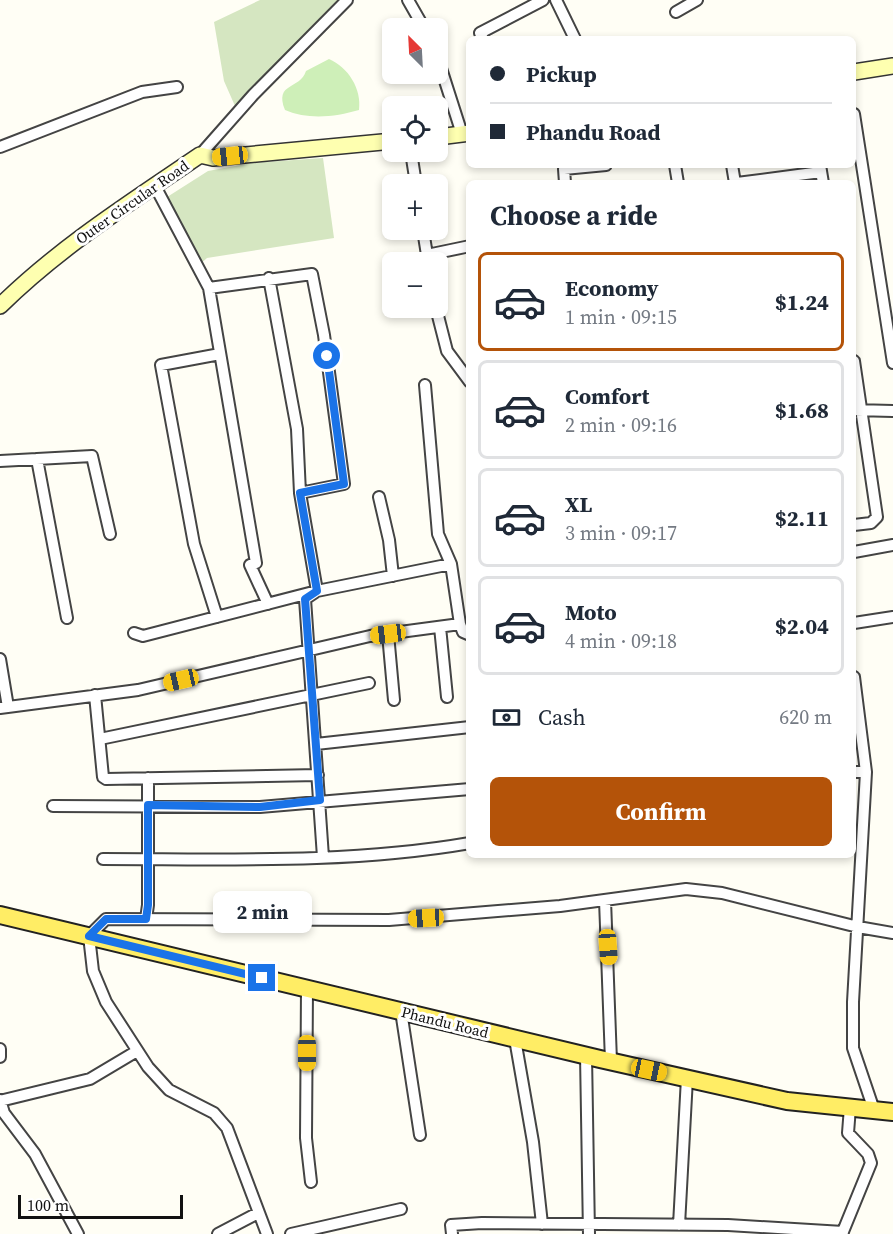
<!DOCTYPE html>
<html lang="en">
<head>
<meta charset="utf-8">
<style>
	:root { --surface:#fff; --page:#f2f2f3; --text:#1f2937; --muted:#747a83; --line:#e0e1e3; --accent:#b45309 }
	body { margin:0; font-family:"Source Serif 4",serif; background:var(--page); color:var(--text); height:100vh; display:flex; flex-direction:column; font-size:22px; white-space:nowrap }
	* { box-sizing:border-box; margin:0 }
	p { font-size:20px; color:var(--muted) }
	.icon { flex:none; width:33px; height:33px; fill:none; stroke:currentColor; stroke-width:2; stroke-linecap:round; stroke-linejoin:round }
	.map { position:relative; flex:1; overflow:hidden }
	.side { position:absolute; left:466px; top:180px; width:390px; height:678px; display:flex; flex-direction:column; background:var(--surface); border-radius:9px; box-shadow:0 3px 9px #0003 }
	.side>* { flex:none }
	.banner { position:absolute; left:466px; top:36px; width:390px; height:132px; border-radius:9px; box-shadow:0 3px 9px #0003; display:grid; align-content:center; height:132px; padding:0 24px; background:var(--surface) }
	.needle { width:39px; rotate:336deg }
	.tools { position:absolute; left:382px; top:18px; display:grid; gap:12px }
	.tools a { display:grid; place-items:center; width:66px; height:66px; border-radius:9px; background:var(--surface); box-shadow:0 3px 9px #0003; font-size:30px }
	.scale { position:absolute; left:18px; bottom:15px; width:165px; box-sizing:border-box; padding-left:6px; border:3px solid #111; border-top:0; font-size:16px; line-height:21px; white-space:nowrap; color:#111; -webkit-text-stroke:4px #fff; paint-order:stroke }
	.end { position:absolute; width:27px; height:27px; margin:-14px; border:8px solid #1a73e8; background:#fff; box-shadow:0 0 0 3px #fff }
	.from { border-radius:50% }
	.bubble { position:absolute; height:42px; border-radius:9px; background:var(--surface); box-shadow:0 3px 9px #0003; font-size:20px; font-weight:700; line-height:42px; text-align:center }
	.car { position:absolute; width:18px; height:36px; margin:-18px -9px; border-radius:8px; box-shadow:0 0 4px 2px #0007; background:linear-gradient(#f5c518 24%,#345 0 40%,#f5c518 0 76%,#345 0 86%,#f5c518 0) }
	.banner b { display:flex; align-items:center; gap:21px; height:57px; font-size:22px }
	.banner b+b { border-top:2px solid var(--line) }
	.banner i { width:15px; height:15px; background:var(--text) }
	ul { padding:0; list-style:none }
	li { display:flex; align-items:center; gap:18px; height:99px; margin:0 12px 9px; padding:0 12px; border:3px solid var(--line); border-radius:9px }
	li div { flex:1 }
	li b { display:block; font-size:22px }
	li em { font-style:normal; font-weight:700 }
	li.current { border-color:var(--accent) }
	li>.icon { width:54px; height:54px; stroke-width:1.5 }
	h2 { padding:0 24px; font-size:27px; line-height:72px }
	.pay { display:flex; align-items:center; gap:15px; height:66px; padding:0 24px; font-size:22px }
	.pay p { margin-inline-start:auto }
	.cta { display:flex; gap:12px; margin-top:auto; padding:12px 24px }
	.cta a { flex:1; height:69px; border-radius:9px; background:var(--accent); color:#fff; font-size:24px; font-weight:700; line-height:69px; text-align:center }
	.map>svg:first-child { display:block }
	.green { fill:#ceefb8 }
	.cemetery { fill:#d5e6c1 }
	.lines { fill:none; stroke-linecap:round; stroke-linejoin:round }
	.street-casing { stroke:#444; stroke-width:14 }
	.secondary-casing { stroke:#333; stroke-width:18 }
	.primary-casing { stroke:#222; stroke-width:20 }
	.street { stroke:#fff; stroke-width:10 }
	.secondary { stroke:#feffb0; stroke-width:15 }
	.primary { stroke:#ffed65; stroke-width:16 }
	.route { stroke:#1a73e8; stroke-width:8 }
	.labels { text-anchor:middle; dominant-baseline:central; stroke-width:6; stroke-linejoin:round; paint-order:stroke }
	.street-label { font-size:15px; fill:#111; stroke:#fff }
</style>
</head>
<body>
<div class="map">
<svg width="893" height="1234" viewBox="0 0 893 1234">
	<rect width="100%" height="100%" fill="#fffef5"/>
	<path class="green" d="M 329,59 C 348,67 362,89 359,110 C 335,117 308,120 285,110 C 274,82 300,90 306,71 Z"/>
	<path class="cemetery" d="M 260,0 L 340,0 L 235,106 L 224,81 L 214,22 Z
		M 323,158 L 334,238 L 207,258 L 198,266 L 164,199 L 208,171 L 252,163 Z"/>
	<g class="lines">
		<defs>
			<path id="street" d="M 408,0 L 424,28
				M 556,0 L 575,39
				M 676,12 L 697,0
				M 483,39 L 480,33 L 543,0
				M 438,59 L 462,134
				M 854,114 L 893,363
				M 0,147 L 142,92 L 177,87
				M 411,152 L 416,184
				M 200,155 L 253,95 L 347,0
				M 675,165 L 678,183
				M 732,165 L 735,183
				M 820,165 L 823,183
				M 565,183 L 564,169 L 606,165
				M 737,183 L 821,172
				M 155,186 L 209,288 L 256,563 L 250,565 L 268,604
				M 423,230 L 427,255 L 470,246
				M 269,278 L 297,429 L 300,493 L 317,591 L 305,599 L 323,857
				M 209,288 L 312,274 L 324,335 L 344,484 L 300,493
				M 436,308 L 447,351 L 470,382
				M 854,361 L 877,517 L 871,523 L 854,525
				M 425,385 L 438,534 L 451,564
				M 854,410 L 893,411
				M 37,459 L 67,618
				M 0,461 L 92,456 L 110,534
				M 379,497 L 389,540 L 393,576
				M 854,552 L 893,545
				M 217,617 L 194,544 L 161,365 L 220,354
				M 854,623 L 893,617
				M 440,627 L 447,697
				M 134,633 L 143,636 L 317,591 L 451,564 L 460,624 L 463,632 L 470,635
				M 388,634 L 394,700
				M 0,659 L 8,707
				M 854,677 L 866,772 L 853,1002 L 853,1048 L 874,1110
				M 95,695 L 103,777 L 106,779 L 318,775
				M 0,708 L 138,690 L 370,636 L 460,624
				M 100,739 L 369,683
				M 316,744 L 470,727
				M 854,772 L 866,772
				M 53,806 L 260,807 L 470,789
				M 103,859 C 225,859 349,864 470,843
				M 605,900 L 611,1061
				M 146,919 L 148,905 L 148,778
				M 307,988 L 306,1138 L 311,1182
				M 401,1011 L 420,1135
				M 515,1039 L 533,1142 L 542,1224
				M 0,1049 L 0,1057
				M 586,1055 L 589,1234
				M 0,1100 L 4,1113 L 35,1154 L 78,1234
				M 0,1101 L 90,1079 L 137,1051
				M 679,1225 L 687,1078
				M 218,1234 L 258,1213
				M 267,1234 L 227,1128 L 214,1113 L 169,1090 L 148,1067 L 106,1002 L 93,971 L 89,936 L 106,919 L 389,920 L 560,906 L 686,889 L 722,893 L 858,927 L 893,933
				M 291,1234 L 401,1209
				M 452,1234 L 451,1225 L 482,1223 L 728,1225 L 843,1232
				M 842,1234 L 871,1163 L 868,1154 L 848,1133 L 850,1107"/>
			<path id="secondary" d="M 854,72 L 893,66
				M 438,137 L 470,133
				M 0,306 C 60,247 131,202 200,155 L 213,158 L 393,141"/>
			<path id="primary" d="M 0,915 L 600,1059 L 787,1101 L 893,1112"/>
		</defs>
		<use href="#street" class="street-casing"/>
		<use href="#secondary" class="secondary-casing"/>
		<use href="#primary" class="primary-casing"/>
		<use href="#street" class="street"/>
		<use href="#secondary" class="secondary"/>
		<use href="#primary" class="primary"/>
	</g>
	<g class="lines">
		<path class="route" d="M 262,978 L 89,936 L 106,919 L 146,919 L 148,905 L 148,805 L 260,807 L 320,800 L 305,599 L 317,591 L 300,493 L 344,484 L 327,356"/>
	</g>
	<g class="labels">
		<g class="street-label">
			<text transform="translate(132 202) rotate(-35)">Outer Circular Road</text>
			<text transform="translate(445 1022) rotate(14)">Phandu Road</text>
		</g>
	</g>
</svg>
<div class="tools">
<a><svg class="needle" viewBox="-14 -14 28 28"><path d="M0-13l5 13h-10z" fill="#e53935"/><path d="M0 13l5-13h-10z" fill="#747a83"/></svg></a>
<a><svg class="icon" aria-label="locate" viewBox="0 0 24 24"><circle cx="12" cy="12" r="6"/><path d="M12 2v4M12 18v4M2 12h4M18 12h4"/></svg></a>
<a>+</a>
<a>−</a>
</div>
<div class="scale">100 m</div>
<i class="end from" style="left:327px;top:356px"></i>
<i class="end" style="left:262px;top:978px"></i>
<div class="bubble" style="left:213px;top:891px;width:99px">2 min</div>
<i class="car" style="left:230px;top:156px;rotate:264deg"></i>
<i class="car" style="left:388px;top:634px;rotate:263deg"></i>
<i class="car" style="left:181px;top:680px;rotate:257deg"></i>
<i class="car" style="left:426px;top:918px;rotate:267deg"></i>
<i class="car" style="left:608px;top:947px;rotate:176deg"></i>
<i class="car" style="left:307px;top:1053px;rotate:180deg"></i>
<i class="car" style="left:649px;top:1070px;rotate:102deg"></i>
<div class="banner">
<b><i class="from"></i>Pickup</b>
<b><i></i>Phandu Road</b>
</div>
<section class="side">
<h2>Choose a ride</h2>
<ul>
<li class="current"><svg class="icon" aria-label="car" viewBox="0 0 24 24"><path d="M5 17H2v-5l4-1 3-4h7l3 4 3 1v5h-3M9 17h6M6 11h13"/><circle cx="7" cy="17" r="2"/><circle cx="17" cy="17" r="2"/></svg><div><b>Economy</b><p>1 min · 09:15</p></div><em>$1.24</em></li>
<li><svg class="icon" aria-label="car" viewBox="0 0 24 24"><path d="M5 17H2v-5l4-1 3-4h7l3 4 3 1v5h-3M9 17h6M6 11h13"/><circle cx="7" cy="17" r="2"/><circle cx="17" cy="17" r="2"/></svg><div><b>Comfort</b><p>2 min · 09:16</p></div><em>$1.68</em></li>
<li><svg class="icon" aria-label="car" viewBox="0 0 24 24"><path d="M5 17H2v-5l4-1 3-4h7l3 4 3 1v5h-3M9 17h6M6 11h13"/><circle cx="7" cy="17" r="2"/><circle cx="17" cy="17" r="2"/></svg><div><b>XL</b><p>3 min · 09:17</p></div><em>$2.11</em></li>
<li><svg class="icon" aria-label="car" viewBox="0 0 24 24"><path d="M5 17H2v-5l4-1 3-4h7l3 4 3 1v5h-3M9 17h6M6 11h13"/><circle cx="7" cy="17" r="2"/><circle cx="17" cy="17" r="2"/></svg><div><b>Moto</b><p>4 min · 09:18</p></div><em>$2.04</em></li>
</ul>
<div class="pay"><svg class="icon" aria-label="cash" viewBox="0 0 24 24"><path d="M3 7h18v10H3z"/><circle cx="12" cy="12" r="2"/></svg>Cash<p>620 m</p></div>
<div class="cta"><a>Confirm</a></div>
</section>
</div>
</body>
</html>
